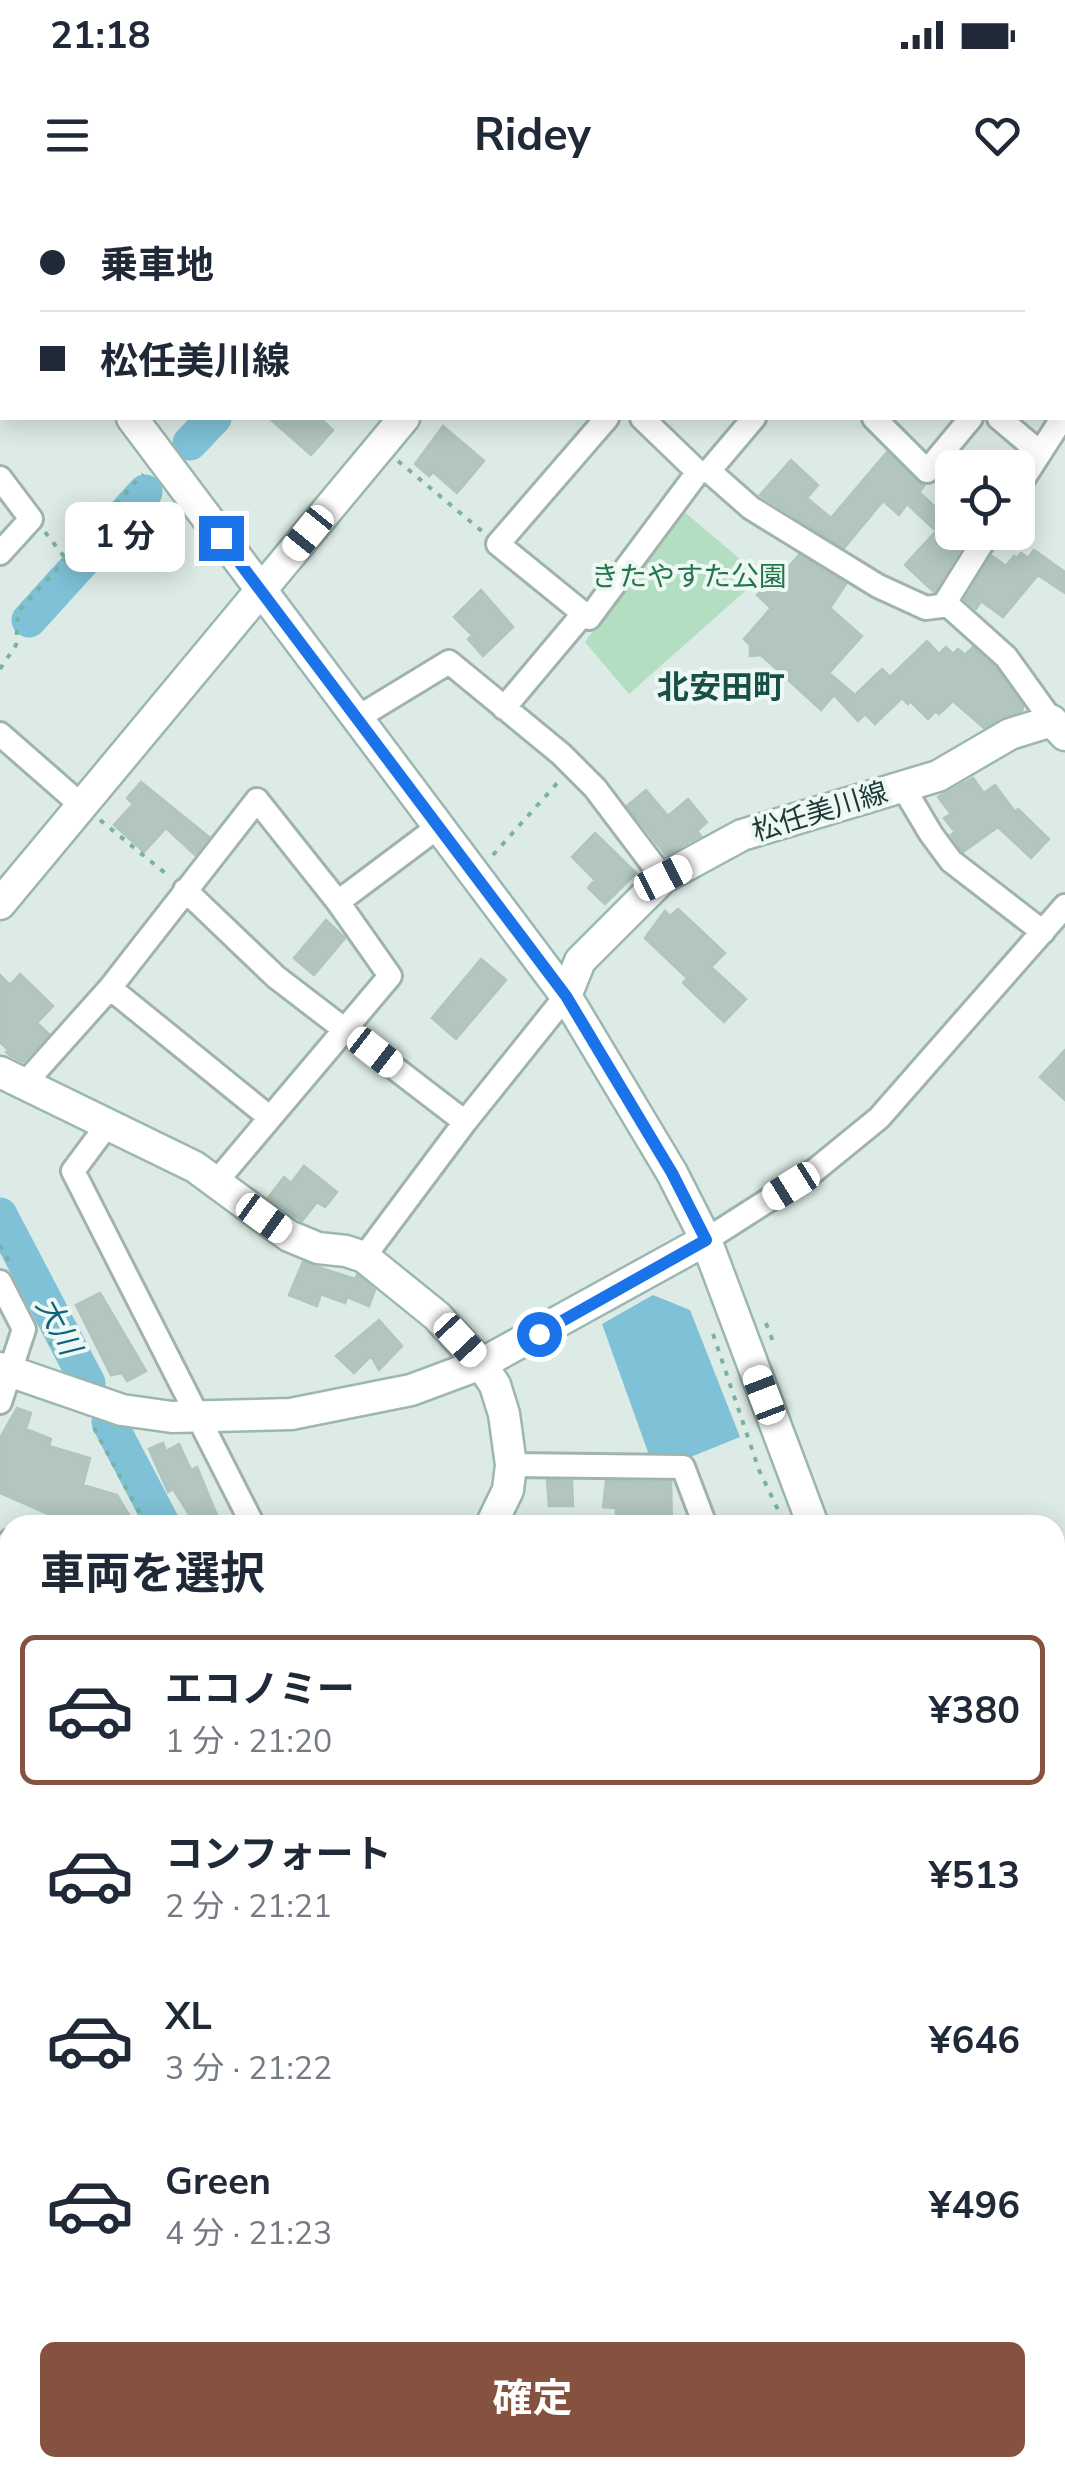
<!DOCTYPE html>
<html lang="ja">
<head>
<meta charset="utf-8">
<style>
	:root { --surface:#fff; --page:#f2f2f3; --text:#1f2937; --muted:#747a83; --line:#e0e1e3; --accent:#84523e }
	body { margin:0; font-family:"Nunito Sans","Noto Sans JP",sans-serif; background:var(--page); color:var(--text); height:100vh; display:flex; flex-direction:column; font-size:38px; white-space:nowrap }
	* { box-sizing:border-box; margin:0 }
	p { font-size:32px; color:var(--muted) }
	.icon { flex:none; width:55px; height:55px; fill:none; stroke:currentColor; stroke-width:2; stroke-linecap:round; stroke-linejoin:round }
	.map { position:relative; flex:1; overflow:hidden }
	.details { position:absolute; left:0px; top:1315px; width:1065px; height:962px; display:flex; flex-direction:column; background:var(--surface); border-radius:30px 30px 0 0; box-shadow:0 5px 25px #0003 }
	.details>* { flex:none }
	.top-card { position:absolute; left:0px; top:0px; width:1065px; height:220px; box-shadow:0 5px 25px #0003; display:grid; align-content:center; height:220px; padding:0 40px; background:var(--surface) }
	.tools { position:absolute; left:935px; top:250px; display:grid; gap:20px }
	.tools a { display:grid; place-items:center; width:100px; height:100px; border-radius:15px; background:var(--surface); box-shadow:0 5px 25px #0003; font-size:50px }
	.end { position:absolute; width:45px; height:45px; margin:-22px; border:12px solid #1a73e8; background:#fff; box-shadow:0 0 0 5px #fff }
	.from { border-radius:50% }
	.bubble { position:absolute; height:70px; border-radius:15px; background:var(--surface); box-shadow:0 5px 25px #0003; font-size:32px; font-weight:700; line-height:70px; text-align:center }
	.car { position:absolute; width:30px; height:60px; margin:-30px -15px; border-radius:12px; box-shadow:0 0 8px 2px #0007; background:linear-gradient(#fff 24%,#345 0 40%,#fff 0 76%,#345 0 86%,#fff 0) }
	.top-card b { display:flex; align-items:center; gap:35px; height:95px; font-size:38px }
	.top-card b+b { border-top:2px solid var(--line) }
	.top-card i { width:25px; height:25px; background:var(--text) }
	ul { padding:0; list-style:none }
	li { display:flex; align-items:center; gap:30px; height:150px; margin:0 20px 15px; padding:0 20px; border:5px solid transparent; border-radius:15px }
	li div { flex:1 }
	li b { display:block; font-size:38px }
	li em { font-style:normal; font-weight:700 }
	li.on { border-color:var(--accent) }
	li>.icon { width:90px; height:90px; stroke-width:1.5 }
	h2 { padding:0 40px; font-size:45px; line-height:120px }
	.primary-button { display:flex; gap:20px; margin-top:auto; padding:20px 40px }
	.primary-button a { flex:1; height:115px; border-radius:15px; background:var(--accent); color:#fff; font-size:40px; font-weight:700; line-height:115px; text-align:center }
	.status { display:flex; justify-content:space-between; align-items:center; height:70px; padding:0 50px; background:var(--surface); direction:ltr }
	.status svg { height:28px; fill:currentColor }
	header { display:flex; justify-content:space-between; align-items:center; height:130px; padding:0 40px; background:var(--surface); font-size:45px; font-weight:700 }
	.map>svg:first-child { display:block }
	.built { fill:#cbdad5 }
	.green { fill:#b3dec2 }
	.water { fill:#7fc1d6 }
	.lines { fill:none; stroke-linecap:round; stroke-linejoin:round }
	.river { stroke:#7fc1d6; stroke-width:35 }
	.building { fill:#b2c5bf; stroke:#afc5bd; stroke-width:2.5 }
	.street-casing { stroke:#a0b3ae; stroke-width:28 }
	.secondary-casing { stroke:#9bb7af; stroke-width:35 }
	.path { stroke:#7ab1a4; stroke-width:4; stroke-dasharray:5 8; stroke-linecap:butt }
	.street { stroke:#fff; stroke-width:22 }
	.secondary { stroke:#fff; stroke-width:30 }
	.rail { stroke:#577771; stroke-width:6; stroke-dasharray:20 10; stroke-linecap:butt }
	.route { stroke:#1a73e8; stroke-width:12 }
	.labels { text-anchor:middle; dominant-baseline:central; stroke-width:8; stroke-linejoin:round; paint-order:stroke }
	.park-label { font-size:28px; fill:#24754a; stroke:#edf7f3 }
	.street-label { font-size:28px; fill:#1d3b36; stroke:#edf7f3 }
	.water-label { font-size:30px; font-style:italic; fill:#13627c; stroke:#edf7f3 }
	.quarter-label { font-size:32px; font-weight:bold; fill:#184f46; stroke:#edf7f3 }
</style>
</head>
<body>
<div class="status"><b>21:18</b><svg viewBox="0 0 49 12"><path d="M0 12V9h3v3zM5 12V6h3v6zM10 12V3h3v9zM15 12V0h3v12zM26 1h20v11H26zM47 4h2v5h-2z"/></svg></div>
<header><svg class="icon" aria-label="menu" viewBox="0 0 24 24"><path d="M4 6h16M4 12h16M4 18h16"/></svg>Ridey<svg class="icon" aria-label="heart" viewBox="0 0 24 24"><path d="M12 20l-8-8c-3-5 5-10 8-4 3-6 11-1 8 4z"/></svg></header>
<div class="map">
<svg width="1065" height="2277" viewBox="0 0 1065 2277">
	<rect width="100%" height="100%" fill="#ddebe6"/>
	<path class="built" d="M 0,1540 L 10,1540 L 10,1658 L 0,1659 Z"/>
	<path class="green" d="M 681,309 L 761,377 L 629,494 L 585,442 Z"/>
	<path class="water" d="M 653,1095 L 690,1110 L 740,1237 L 693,1256 L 649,1255 L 602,1124 Z"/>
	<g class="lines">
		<path class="river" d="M 366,0 L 367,2
			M 190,243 L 214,218
			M 29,420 L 145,292
			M 0,1015 L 88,1183
			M 109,1222 L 163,1325
			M 8,2212 L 10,2210
			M 0,2254 L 2,2242"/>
	</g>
	<path class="building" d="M 269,218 L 320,218 L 333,230 L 311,255 Z
		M 443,226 L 484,261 L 457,293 L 433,272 L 429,276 L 415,264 Z
		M 887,252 L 924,286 L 919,292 L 947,318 L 952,313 L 952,337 L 962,346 L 934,392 L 905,365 L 936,331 L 907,304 L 899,315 L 883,301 L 844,348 L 760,295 L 791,260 L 818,285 L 807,298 L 831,318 Z
		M 1034,350 L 1065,372 L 1065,393 L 1038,375 L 1003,417 L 981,401 L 976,409 L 965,400 L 992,356 L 1006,366 L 1014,356 L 1017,358 L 1021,353 L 1028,358 Z
		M 799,355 L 846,384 L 830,408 L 862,436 L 829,473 L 855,495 L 882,469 L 890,477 L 927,441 L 939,454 L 946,447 L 953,454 L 958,449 L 965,455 L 973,447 L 995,467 L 1023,506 L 1022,511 L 984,528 L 953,501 L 939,514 L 936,511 L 928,519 L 910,501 L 908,504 L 902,498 L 875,524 L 865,514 L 858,521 L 834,495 L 821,510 L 761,455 L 750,456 L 750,445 L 744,439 L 771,408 L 757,395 L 771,380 L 774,383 Z
		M 481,390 L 513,427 L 483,456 L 468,439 L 472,435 L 454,417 Z
		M 973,578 L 984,593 L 995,585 L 1015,612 L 1018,609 L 1049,639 L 1031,658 L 998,627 L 963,652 L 951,635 L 955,632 L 944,618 L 951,614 L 938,597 Z
		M 141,582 L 209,637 L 195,655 L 166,628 L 144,652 L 114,625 L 133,604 L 127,598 Z
		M 646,590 L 668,616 L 688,599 L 707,622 L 697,631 L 701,636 L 666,655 L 627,606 Z
		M 595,633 L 636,673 L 605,704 L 588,688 L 595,680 L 572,657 Z
		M 678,709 L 725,753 L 711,767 L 746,799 L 724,822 L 683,783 L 687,778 L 645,738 L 665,711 L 670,716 Z
		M 326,720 L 345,738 L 314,775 L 294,758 Z
		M 481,759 L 506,780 L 456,839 L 432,818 Z
		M 20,774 L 53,806 L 37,823 L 49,834 L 23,862 L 9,855 L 6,852 L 8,850 L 0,842 L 0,775 L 10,785 Z
		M 1065,850 L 1065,900 L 1040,877 Z
		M 304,966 L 337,992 L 325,1007 L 317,1002 L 302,1021 L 268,998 L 284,977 L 291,983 Z
		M 303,1062 L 355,1079 L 357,1075 L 375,1090 L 369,1106 L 347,1097 L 345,1103 L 321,1094 L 317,1106 L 289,1095 Z
		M 100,1093 L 146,1171 L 127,1181 L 122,1173 L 111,1175 L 76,1105 Z
		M 379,1120 L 402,1146 L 379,1170 L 371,1156 L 354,1173 L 336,1156 Z
		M 17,1208 L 31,1213 L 26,1229 L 51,1239 L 49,1246 L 90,1258 L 83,1285 L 117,1295 L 135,1325 L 73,1325 L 0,1293 L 0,1238 Z
		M 163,1243 L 166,1251 L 179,1244 L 191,1270 L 197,1267 L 221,1325 L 196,1325 L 173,1289 L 168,1292 L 149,1249 Z
		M 547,1280 L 572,1281 L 573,1306 L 549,1306 Z
		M 606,1281 L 671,1282 L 672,1325 L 616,1325 L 616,1308 L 603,1307 Z"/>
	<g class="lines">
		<defs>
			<path id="street" d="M 287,0 L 290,2
				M 410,0 L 413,2
				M 149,2 L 152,0
				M 781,2 L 783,0
				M 607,218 L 498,344 L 589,418 L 698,272
				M 642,218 L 698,272 L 709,271 L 751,308 L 878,386 L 926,408 L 948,405 L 1006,457 L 1052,521
				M 874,218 L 927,271 L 971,218
				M 999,218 L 1039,252
				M 709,271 L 754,218
				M 0,278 L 31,319 L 0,353
				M 1018,287 L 1065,214
				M 943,406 L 989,332
				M 504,508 L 583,414
				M 357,518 L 449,462 L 561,554 L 595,588 L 663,678
				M 0,534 L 81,605
				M 903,587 L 931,634 L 951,661 L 1043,732
				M 185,690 L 276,777 L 465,922
				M 338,702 L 438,627
				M 110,788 L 269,917
				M 26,882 L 110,788 L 257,600 L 338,702 L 390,776 L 216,982
				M 108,924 L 73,971 L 253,1325
				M 706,1040 L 814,971 L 879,918 L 1065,706
				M 364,1057 L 465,922 L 566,796
				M 0,1082 L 24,1129 L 0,1202
				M 511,1265 L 683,1267 L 705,1325
				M 0,1353 L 10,1341
				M 0,1430 L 10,1430
				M 0,1668 L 10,1667
				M 1055,1728 L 1065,1717
				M 0,2221 L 10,2227
				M 1045,2268 L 1056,2277
				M 976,2277 L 984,2268"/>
			<path id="secondary" d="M 898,0 L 900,2
				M 594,2 L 596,0
				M 0,43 L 2,47
				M 1062,153 L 1065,156
				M 132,218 L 566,796 L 672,973 L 706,1040 L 813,1325
				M 0,704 L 404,218
				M 566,796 L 580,761 L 663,678 L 742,635 L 938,576 L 1010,534 L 1052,521 L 1065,535
				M 0,872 L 195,967 L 289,1036 L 318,1048 L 346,1051 L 364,1057 L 437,1116 L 481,1164 L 495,1185 L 504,1214 L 511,1265 L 508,1290 L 491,1325
				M 0,1168 L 122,1210 L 172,1217 L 291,1214 L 411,1190 L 481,1164 L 706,1040
				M 1055,1679 L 1065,1683
				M 0,1961 L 10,1946"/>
		</defs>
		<use href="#street" class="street-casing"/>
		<use href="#secondary" class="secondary-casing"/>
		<path class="path" d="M 398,261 L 483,332
			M 45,332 L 66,359
			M 0,469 L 16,445 L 18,412 L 143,274
			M 100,620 L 170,677
			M 493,655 L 560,580
			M 0,1045 L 10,1064
			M 766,1123 L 775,1147
			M 44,1130 L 60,1161
			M 713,1134 L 759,1270 L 781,1316
			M 94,1228 L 146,1325
			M 0,2034 L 10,2041
			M 59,2268 L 69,2277
			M 311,2268 L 322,2277
			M 9,2277 L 10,2268
			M 521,2277 L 531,2268"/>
		<use href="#street" class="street"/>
		<use href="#secondary" class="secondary"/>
		<path class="rail" d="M 0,1489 L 10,1489
			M 1055,1504 L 1065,1504
			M 0,1516 L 10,1516
			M 1055,1559 L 1065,1559"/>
	</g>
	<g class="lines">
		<path class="route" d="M 221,338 L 566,796 L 672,973 L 706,1040 L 539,1134"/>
	</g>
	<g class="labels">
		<g class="park-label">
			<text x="689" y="377">きたやすた公園</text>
		</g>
		<g class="street-label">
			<text transform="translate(820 612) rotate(-17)">松任美川線</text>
		</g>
		<g class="water-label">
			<text transform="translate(58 1126) rotate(62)">大川</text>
		</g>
		<g class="quarter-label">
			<text x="721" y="487">北安田町</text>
		</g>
	</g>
</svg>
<div class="tools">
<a><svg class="icon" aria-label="locate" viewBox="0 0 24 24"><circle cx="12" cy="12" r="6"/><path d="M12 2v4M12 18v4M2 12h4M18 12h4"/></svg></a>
</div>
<i class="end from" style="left:539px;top:1134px"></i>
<i class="end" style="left:221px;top:338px"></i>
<div class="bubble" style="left:65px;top:302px;width:120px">1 分</div>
<i class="car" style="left:308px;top:333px;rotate:219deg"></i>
<i class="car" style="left:663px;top:678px;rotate:63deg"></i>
<i class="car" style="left:375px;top:852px;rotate:128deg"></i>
<i class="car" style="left:791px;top:986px;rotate:238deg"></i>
<i class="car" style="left:264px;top:1018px;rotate:126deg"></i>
<i class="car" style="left:460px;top:1140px;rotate:137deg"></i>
<i class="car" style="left:764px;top:1195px;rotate:339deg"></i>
<div class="top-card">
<b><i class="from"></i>乗車地</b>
<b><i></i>松任美川線</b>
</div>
<section class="details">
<h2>車両を選択</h2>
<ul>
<li class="on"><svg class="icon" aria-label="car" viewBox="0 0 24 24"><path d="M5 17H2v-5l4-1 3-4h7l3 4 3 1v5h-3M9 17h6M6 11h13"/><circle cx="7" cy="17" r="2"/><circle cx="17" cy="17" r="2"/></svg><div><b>エコノミー</b><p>1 分 · 21:20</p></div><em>¥380</em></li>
<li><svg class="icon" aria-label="car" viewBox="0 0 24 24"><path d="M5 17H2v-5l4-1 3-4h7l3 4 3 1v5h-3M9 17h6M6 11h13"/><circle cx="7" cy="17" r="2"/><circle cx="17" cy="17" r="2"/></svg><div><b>コンフォート</b><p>2 分 · 21:21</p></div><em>¥513</em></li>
<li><svg class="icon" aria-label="car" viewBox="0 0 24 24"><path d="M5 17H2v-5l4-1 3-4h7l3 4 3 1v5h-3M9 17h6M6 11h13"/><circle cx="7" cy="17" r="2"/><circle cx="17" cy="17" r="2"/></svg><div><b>XL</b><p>3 分 · 21:22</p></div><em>¥646</em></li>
<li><svg class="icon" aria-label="car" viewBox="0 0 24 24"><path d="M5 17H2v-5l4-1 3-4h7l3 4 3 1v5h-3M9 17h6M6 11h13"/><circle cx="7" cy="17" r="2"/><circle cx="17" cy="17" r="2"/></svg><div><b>Green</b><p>4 分 · 21:23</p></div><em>¥496</em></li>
</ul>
<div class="primary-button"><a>確定</a></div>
</section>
</div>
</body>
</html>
